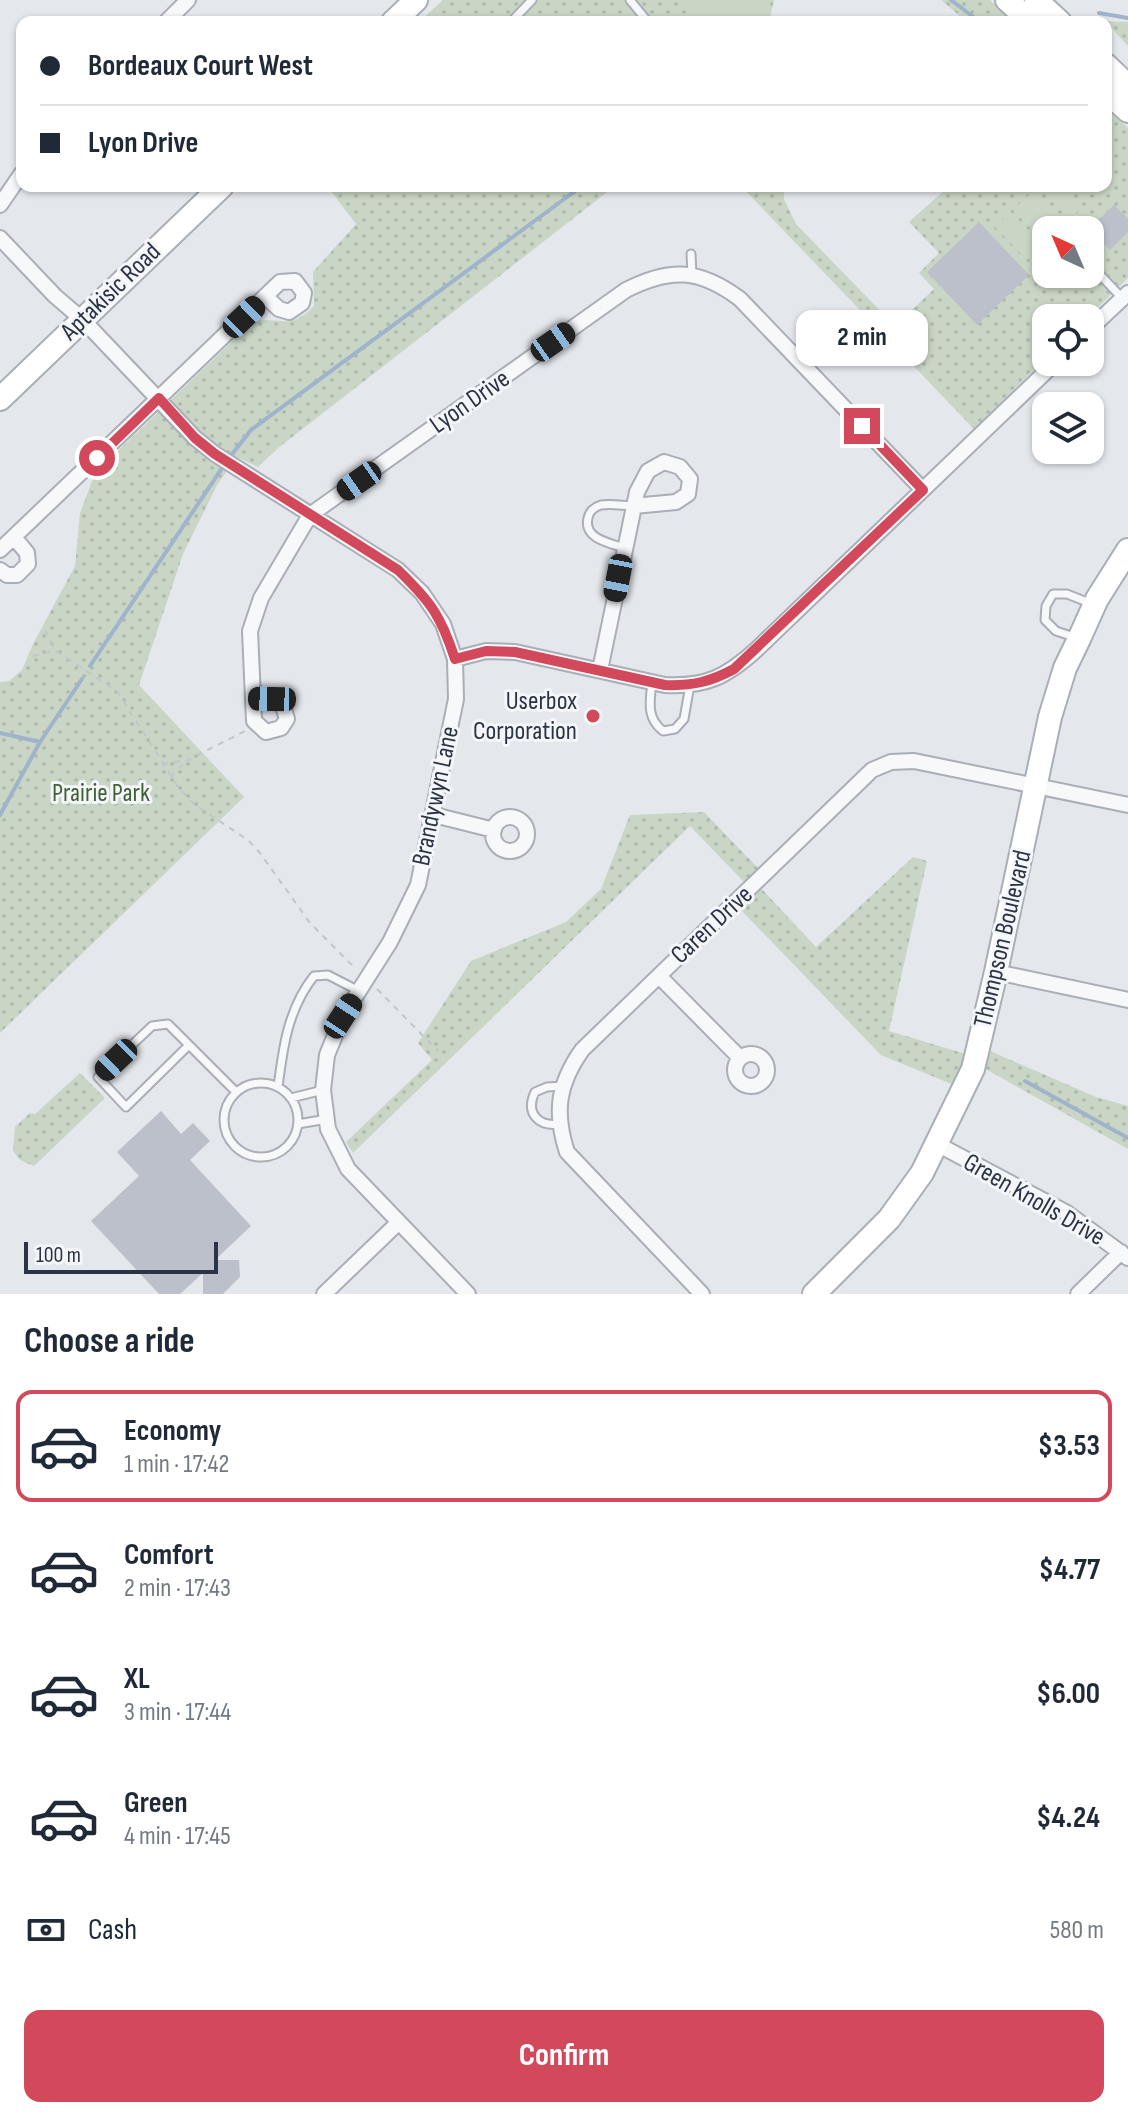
<!DOCTYPE html>
<html lang="en">
<head>
<meta charset="utf-8">
<style>
	:root { --surface:#fff; --page:#f2f2f3; --text:#1f2937; --muted:#747a83; --line:#e0e1e3; --accent:#d1495b }
	body { margin:0; font-family:"Sofia Sans Condensed",sans-serif; background:var(--page); color:var(--text); height:100vh; display:flex; flex-direction:column; font-size:30px; white-space:nowrap }
	* { box-sizing:border-box; margin:0 }
	p { font-size:26px; color:var(--muted) }
	.icon { flex:none; width:44px; height:44px; fill:none; stroke:currentColor; stroke-width:2; stroke-linecap:round; stroke-linejoin:round }
	.map { position:relative; height:1294px; overflow:hidden }
	.side { display:flex; flex-direction:column; background:var(--surface); flex:1 }
	.side>* { flex:none }
	.guide { position:absolute; left:16px; top:16px; width:1096px; height:176px; border-radius:16px; box-shadow:0 2px 6px #0004; display:grid; align-content:center; height:176px; padding:0 24px; background:var(--surface) }
	.needle { width:52px; rotate:316deg }
	.controls { position:absolute; left:1032px; top:216px; display:grid; gap:16px }
	.controls a { display:grid; place-items:center; width:72px; height:72px; border-radius:16px; background:var(--surface); box-shadow:0 2px 6px #0004; font-size:40px }
	.scale { position:absolute; left:24px; bottom:20px; width:194px; box-sizing:border-box; padding-left:8px; border:4px solid #2b3445; border-top:0; font-size:22px; line-height:28px; white-space:nowrap; color:#2b3445; -webkit-text-stroke:6px #f4f6f9; paint-order:stroke }
	.end { position:absolute; width:36px; height:36px; margin:-18px; border:10px solid #d1495b; background:#fff; box-shadow:0 0 0 4px #fff }
	.from { border-radius:50% }
	.bubble { position:absolute; height:56px; border-radius:16px; background:var(--surface); box-shadow:0 2px 6px #0004; font-size:26px; font-weight:700; line-height:56px; text-align:center }
	.car { position:absolute; width:24px; height:48px; margin:-24px -12px; border-radius:10px; box-shadow:0 0 6px 2px #0007; background:linear-gradient(#222 24%,#8ab4d8 0 40%,#222 0 76%,#8ab4d8 0 86%,#222 0) }
	.guide b { display:flex; align-items:center; gap:28px; height:76px; font-size:30px }
	.guide b+b { border-top:2px solid var(--line) }
	.guide i { width:20px; height:20px; background:var(--text) }
	ul { padding:0; list-style:none }
	li { display:flex; align-items:center; gap:24px; height:112px; margin:0 16px 12px; padding:0 8px; border:4px solid transparent; border-radius:16px }
	li div { flex:1 }
	li b { display:block; font-size:30px }
	li em { font-style:normal; font-weight:700 }
	li.current { border-color:var(--accent) }
	li>.icon { width:72px; height:72px; stroke-width:1.5 }
	h2 { padding:0 24px; font-size:36px; line-height:96px }
	.pay { display:flex; align-items:center; gap:20px; height:88px; padding:0 24px; font-size:30px }
	.pay p { margin-inline-start:auto }
	.cta { display:flex; gap:16px; margin-top:auto; padding:16px 24px }
	.cta a { flex:1; height:92px; border-radius:16px; background:var(--accent); color:#fff; font-size:32px; font-weight:700; line-height:92px; text-align:center }
	.map>svg:first-child { display:block }
	.green { fill:url(#green-dots); fill-rule:evenodd }
	.pitch { fill:#c9d6c5 }
	.lines { fill:none; stroke-linecap:round; stroke-linejoin:round }
	.stream { stroke:#9fb4cc; stroke-width:4 }
	.building { fill:#bbc0ca }
	.lane-casing { stroke:#a9aeb7; stroke-width:11 }
	.street-casing { stroke:#a9aeb7; stroke-width:18 }
	.secondary-casing { stroke:#a9aeb7; stroke-width:26 }
	.path { stroke:#c2c5cb; stroke-width:2; stroke-dasharray:6 6; stroke-linecap:butt }
	.lane { stroke:#f7f8fa; stroke-width:7 }
	.street { stroke:#f7f8fa; stroke-width:14 }
	.secondary { stroke:#fff; stroke-width:22 }
	.route { stroke:#d1495b; stroke-width:10 }
	.poi-dot { fill:#d1495b; stroke:#f4f6f9; stroke-width:3 }
	.labels { text-anchor:middle; dominant-baseline:central; stroke-width:6; stroke-linejoin:round; paint-order:stroke }
	.street-label { font-size:26px; fill:#2b3445; stroke:#f4f6f9 }
	.poi-label { font-size:26px; fill:#2b3445; stroke:#f4f6f9; text-anchor:end }
	.park-label { font-size:26px; fill:#3f6138; stroke:#f4f6f9 }
</style>
</head>
<body>
<div class="map">
<svg width="1128" height="1294" viewBox="0 0 1128 1294">
	<defs>
		<pattern id="green-dots" width="8" height="8" patternUnits="userSpaceOnUse" patternTransform="scale(2)"><rect width="8" height="8" fill="#c9d6c5"/><path d="M2 2h.1M6 6h.1" fill="none" stroke="#adb8ab" stroke-width="1.8" stroke-linecap="round"/></pattern>
	</defs>
	<rect width="100%" height="100%" fill="#e4e7ec"/>
	<path class="green" d="M 443,0 L 774,0 L 769,22 L 419,22 Z
		M 941,0 L 990,0 L 1013,22 L 967,22 Z
		M 1102,21 L 1128,22 L 1128,46 L 1106,22 Z
		M 1106,109 L 1128,128 L 1128,278 L 1087,318 L 1046,318 L 1046,358 L 974,429 L 741,186 L 784,186 L 784,199 L 796,224 L 895,326 L 934,289 L 919,273 L 939,253 L 909,222 L 949,186 L 1106,186 ZM 1046,230 L 1090,230 L 1090,274 L 1046,274 Z
		M 327,186 L 615,186 L 278,448 L 258,467 L 237,457 L 217,485 L 183,554 L 139,685 L 244,797 L 0,1033 L 0,682 L 9,681 L 22,670 L 33,644 L 75,566 L 80,513 L 95,473 L 252,322 C 282,315 289,332 314,306 L 313,272 L 356,224 Z
		M 704,812 L 758,868 L 744,882 L 690,826 L 353,1153 L 346,1142 L 432,1060 L 418,1043 L 471,961 L 566,922 L 601,889 L 630,815 Z
		M 913,857 L 927,861 L 889,1031 L 966,1054 L 954,1085 L 881,1055 L 739,908 L 760,887 L 816,947 Z
		M 990,1051 L 1096,1097 L 1128,1106 L 1128,1149 L 984,1068 Z
		M 80,1073 L 105,1098 L 34,1166 L 20,1160 L 13,1151 L 15,1127 L 30,1113 L 35,1114 Z"/>
	<path class="pitch" d="M 683,0 L 771,0 L 762,22 L 695,22 Z
		M 1040,186 L 1062,186 L 1083,207 L 1071,218 Z
		M 1030,194 L 1062,227 L 1059,230 L 1046,230 L 1046,234 L 1018,205 Z
		M 1011,212 L 1043,245 L 1027,260 L 995,227 Z"/>
	<g class="lines">
		<path class="stream" d="M 951,0 L 980,22
			M 1099,13 L 1128,18
			M 229,458 L 251,430 L 582,186
			M 90,666 L 224,465
			M 0,733 L 40,742
			M 0,815 L 40,742 L 82,679
			M 1025,1081 L 1128,1138"/>
	</g>
	<path class="building" d="M 1114,205 L 1128,219 L 1128,232 L 1110,250 L 1089,229 Z
		M 979,222 L 1029,275 L 977,325 L 927,272 Z
		M 161,1111 L 181,1134 L 193,1123 L 210,1141 L 190,1160 L 251,1226 L 215,1260 L 239,1260 L 240,1277 L 223,1294 L 203,1294 L 203,1273 L 180,1294 L 159,1294 L 91,1221 L 139,1176 L 117,1152 Z"/>
	<g class="lines">
		<defs>
			<path id="lane" d="M 630,0 L 648,22
				M 511,22 L 532,0
				M 1090,249 L 1093,246
				M 691,254 L 692,275
				M 1090,264 L 1122,298
				M 624,548 C 610,543 583,539 588,518 C 589,512 594,507 601,505 C 611,503 624,506 634,506
				M 1077,638 L 1056,631 L 1045,620 L 1046,606 L 1053,594 L 1067,594 L 1092,604
				M 652,682 C 650,701 646,718 663,731 L 675,729 L 684,719 L 690,685
				M 189,1045 L 126,1107 L 98,1077 L 152,1026 L 168,1024 L 236,1092
				M224 1120a37 37 0 1 1 74 0a37 37 0 1 1-74 0Z
				M 278,1087 C 283,1047 288,1009 314,976 L 328,975 L 359,991
				M 291,1098 L 323,1090
				M 298,1124 L 327,1119
				M 560,1124 C 538,1127 525,1113 535,1092 L 547,1087 L 562,1086"/>
			<path id="street" d="M 166,22 L 188,0
				M 0,205 L 22,173
				M 0,238 L 55,296 L 83,320 L 195,438 L 215,454 L 398,570 L 422,593 L 443,624 L 455,659 L 456,699 L 418,885 L 390,942 L 343,1016 L 327,1055 L 323,1090 L 328,1129 L 348,1169 L 468,1294
				M 1090,329 L 1128,293
				M 0,550 L 280,282 L 295,281 L 304,293 L 302,303 L 289,312 L 279,309 L 265,296
				M 0,570 L 7,575 L 17,575 L 28,564 L 27,553 L 14,537
				M 455,659 L 486,651 L 515,652 L 665,685 C 706,687 726,677 756,650 L 1056,362
				M 600,670 L 637,492 L 648,471 L 664,462 L 680,467 L 690,479 L 688,494 L 676,502 L 634,506
				M 253,699 L 272,699 L 282,703 L 287,719 L 281,728 L 266,732 L 254,721 L 250,631 L 261,598 L 310,515 L 626,290 C 671,267 700,269 740,299 L 923,490
				M 434,815 L 494,830
				M493 834a17 17 0 1 1 34 0a17 17 0 1 1-34 0Z
				M 996,972 L 1128,1000
				M 659,976 L 740,1058
				M735 1070a16 16 0 1 1 32 0a16 16 0 1 1-32 0Z
				M 937,1144 L 1067,1213 L 1128,1258
				M 324,1294 L 399,1222
				M 702,1294 L 567,1152 C 554,1112 558,1084 582,1050 L 872,770 L 891,762 L 914,761 L 1128,805
				M 1078,1294 L 1121,1252"/>
			<path id="secondary" d="M 1007,0 L 1031,22
				M 1036,0 L 1060,22
				M 393,22 L 416,0
				M 1106,65 L 1128,86
				M 1106,91 L 1128,111
				M 0,399 L 222,186
				M 814,1294 L 889,1219 L 922,1173 L 973,1069 L 996,972 L 1050,717 L 1065,668 L 1079,639 L 1097,599 L 1128,550"/>
		</defs>
		<use href="#lane" class="lane-casing"/>
		<use href="#street" class="street-casing"/>
		<use href="#secondary" class="secondary-casing"/>
		<path class="path" d="M 45,630 L 56,651 L 117,691 L 178,787 L 195,805 L 248,840 L 260,853 L 310,923 L 355,968
			M 33,656 L 55,651
			M 162,764 L 188,760 L 245,731
			M 172,778 L 173,773 L 186,762
			M 377,989 L 438,1051"/>
		<use href="#lane" class="lane"/>
		<use href="#street" class="street"/>
		<use href="#secondary" class="secondary"/>
	</g>
	<g class="lines">
		<path class="route" d="M 97,458 L 159,398 L 195,438 L 215,454 L 398,570 C 431,602 441,616 455,659 L 486,651 L 515,652 L 665,685 C 692,686 710,682 734,669 L 923,490 L 862,426"/>
	</g>
	<circle class="poi-dot" cx="593" cy="716" r="8"/>
	<g class="labels">
		<g class="street-label">
			<text transform="translate(111 292) rotate(-44)">Aptakisic Road</text>
			<text transform="translate(470 402) rotate(-35)">Lyon Drive</text>
			<text transform="translate(436 796) rotate(-78)">Brandywyn Lane</text>
			<text transform="translate(712 925) rotate(-43)">Caren Drive</text>
			<text transform="translate(1003 939) rotate(-77)">Thompson Boulevard</text>
			<text transform="translate(1034 1200) rotate(30)">Green Knolls Drive</text>
		</g>
		<g class="poi-label">
			<text x="577" y="701">Userbox<tspan x="577" dy="30">Corporation</tspan></text>
		</g>
		<g class="park-label">
			<text x="101" y="793">Prairie Park</text>
		</g>
	</g>
</svg>
<div class="controls">
<a><svg class="needle" viewBox="-14 -14 28 28"><path d="M0-13l5 13h-10z" fill="#e53935"/><path d="M0 13l5-13h-10z" fill="#747a83"/></svg></a>
<a><svg class="icon" aria-label="locate" viewBox="0 0 24 24"><circle cx="12" cy="12" r="6"/><path d="M12 2v4M12 18v4M2 12h4M18 12h4"/></svg></a>
<a><svg class="icon" aria-label="layers" viewBox="0 0 24 24"><path d="M12 4l9 5-9 5-9-5zM3 14l9 5 9-5"/></svg></a>
</div>
<div class="scale">100 m</div>
<i class="end from" style="left:97px;top:458px"></i>
<i class="end" style="left:862px;top:426px"></i>
<div class="bubble" style="left:796px;top:310px;width:132px">2 min</div>
<i class="car" style="left:244px;top:317px;rotate:46deg"></i>
<i class="car" style="left:553px;top:342px;rotate:55deg"></i>
<i class="car" style="left:359px;top:481px;rotate:235deg"></i>
<i class="car" style="left:618px;top:578px;rotate:191deg"></i>
<i class="car" style="left:272px;top:699px;rotate:271deg"></i>
<i class="car" style="left:343px;top:1016px;rotate:33deg"></i>
<i class="car" style="left:116px;top:1060px;rotate:226deg"></i>
<div class="guide">
<b><i class="from"></i>Bordeaux Court West</b>
<b><i></i>Lyon Drive</b>
</div>
</div>
<section class="side">
<h2>Choose a ride</h2>
<ul>
<li class="current"><svg class="icon" aria-label="car" viewBox="0 0 24 24"><path d="M5 17H2v-5l4-1 3-4h7l3 4 3 1v5h-3M9 17h6M6 11h13"/><circle cx="7" cy="17" r="2"/><circle cx="17" cy="17" r="2"/></svg><div><b>Economy</b><p>1 min · 17:42</p></div><em>$3.53</em></li>
<li><svg class="icon" aria-label="car" viewBox="0 0 24 24"><path d="M5 17H2v-5l4-1 3-4h7l3 4 3 1v5h-3M9 17h6M6 11h13"/><circle cx="7" cy="17" r="2"/><circle cx="17" cy="17" r="2"/></svg><div><b>Comfort</b><p>2 min · 17:43</p></div><em>$4.77</em></li>
<li><svg class="icon" aria-label="car" viewBox="0 0 24 24"><path d="M5 17H2v-5l4-1 3-4h7l3 4 3 1v5h-3M9 17h6M6 11h13"/><circle cx="7" cy="17" r="2"/><circle cx="17" cy="17" r="2"/></svg><div><b>XL</b><p>3 min · 17:44</p></div><em>$6.00</em></li>
<li><svg class="icon" aria-label="car" viewBox="0 0 24 24"><path d="M5 17H2v-5l4-1 3-4h7l3 4 3 1v5h-3M9 17h6M6 11h13"/><circle cx="7" cy="17" r="2"/><circle cx="17" cy="17" r="2"/></svg><div><b>Green</b><p>4 min · 17:45</p></div><em>$4.24</em></li>
</ul>
<div class="pay"><svg class="icon" aria-label="cash" viewBox="0 0 24 24"><path d="M3 7h18v10H3z"/><circle cx="12" cy="12" r="2"/></svg>Cash<p>580 m</p></div>
<div class="cta"><a>Confirm</a></div>
</section>
</body>
</html>
